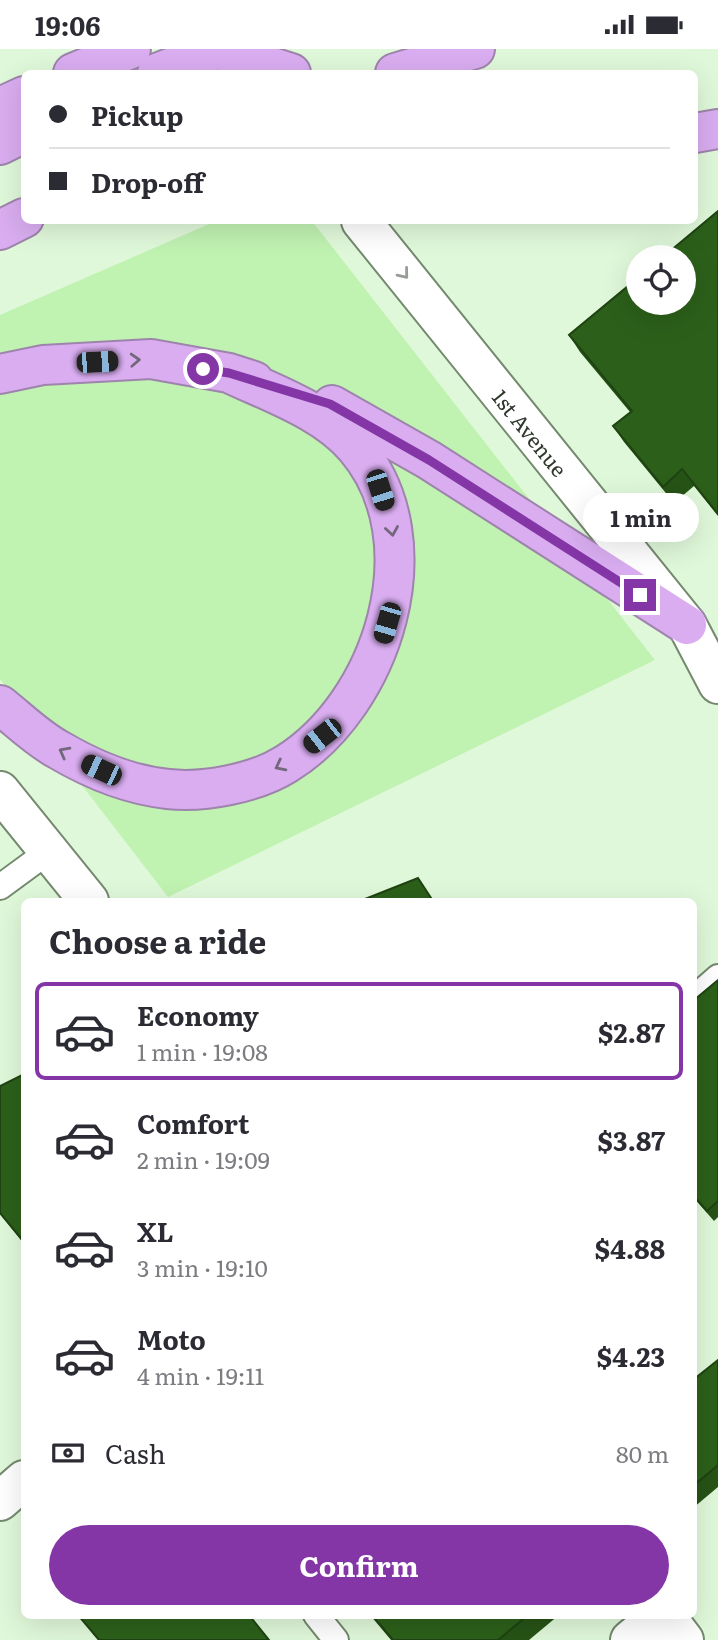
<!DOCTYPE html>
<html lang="en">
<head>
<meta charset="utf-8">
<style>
	:root { --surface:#fff; --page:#f2f2f3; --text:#2b2b33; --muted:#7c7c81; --line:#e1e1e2; --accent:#8435a6 }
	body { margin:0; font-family:Literata,serif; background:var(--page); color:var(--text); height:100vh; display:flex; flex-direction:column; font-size:26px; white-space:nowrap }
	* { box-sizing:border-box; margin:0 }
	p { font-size:23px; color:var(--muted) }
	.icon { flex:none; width:38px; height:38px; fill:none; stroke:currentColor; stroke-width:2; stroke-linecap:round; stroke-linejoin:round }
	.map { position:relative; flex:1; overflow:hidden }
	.drawer { position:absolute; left:21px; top:849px; width:676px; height:721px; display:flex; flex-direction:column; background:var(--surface); border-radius:10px; box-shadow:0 7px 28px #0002 }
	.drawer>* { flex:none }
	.banner { position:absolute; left:21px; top:21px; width:677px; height:154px; border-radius:10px; box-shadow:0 7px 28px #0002; display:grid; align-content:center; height:154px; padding:0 28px; background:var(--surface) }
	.tools { position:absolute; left:626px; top:196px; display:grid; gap:14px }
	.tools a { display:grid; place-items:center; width:70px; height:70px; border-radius:50%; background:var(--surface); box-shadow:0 7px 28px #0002; font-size:35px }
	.end { position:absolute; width:32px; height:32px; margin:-16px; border:9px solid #8435a6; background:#fff; box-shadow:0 0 0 4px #fff }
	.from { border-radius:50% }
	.bubble { position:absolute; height:49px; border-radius:24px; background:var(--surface); box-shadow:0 7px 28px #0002; font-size:23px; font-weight:700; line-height:49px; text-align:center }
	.car { position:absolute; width:21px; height:42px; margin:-21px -10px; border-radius:9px; box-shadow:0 0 5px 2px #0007; background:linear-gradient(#222 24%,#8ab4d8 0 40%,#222 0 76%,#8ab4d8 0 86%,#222 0) }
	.banner b { display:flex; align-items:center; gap:24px; height:66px; font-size:26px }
	.banner b+b { border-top:2px solid var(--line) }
	.banner i { width:18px; height:18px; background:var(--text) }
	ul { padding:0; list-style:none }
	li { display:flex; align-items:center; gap:21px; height:98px; margin:0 14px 10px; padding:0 14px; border:4px solid transparent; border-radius:10px }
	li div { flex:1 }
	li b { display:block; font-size:26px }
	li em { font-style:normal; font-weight:700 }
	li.active { border-color:var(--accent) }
	li>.icon { width:63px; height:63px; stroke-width:1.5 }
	h2 { padding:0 28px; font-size:32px; line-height:84px }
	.pay { display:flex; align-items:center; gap:18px; height:77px; padding:0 28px; font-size:26px }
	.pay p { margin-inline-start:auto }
	.button { display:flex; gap:14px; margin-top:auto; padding:14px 28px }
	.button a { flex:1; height:80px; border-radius:42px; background:var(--accent); color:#fff; font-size:28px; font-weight:700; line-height:80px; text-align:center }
	.status { display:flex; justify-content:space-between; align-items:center; height:49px; padding:0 35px; background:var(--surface); direction:ltr }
	.status svg { height:19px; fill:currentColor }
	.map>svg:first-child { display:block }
	.green { fill:#c0f2b2 }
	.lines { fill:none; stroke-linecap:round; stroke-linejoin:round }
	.lane-casing { stroke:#74896e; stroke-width:28 }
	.street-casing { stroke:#74896e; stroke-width:42 }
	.secondary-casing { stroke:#74896e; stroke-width:42 }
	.highway-casing { stroke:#9e84ac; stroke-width:42 }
	.lane { stroke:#fff; stroke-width:24 }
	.street { stroke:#fff; stroke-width:38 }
	.secondary { stroke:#fff; stroke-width:38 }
	.highway { stroke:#d9adf0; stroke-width:38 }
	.wall { fill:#265316 }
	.building { fill:#2c601a; stroke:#1f4312; stroke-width:2 }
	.oneway { stroke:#979c96 }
	.oneway2 { stroke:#73677b }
	.route { stroke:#8435a6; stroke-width:9 }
	.labels { text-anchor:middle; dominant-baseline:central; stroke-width:7; stroke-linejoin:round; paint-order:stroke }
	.street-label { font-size:21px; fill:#2f382d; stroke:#fff }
</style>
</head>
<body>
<div class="status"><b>19:06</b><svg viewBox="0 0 49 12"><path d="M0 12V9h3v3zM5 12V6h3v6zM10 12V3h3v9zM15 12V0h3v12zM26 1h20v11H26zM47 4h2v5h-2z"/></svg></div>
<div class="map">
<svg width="718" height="1591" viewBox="0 0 718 1591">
	<rect width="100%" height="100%" fill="#e0f8da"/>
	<path class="green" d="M 216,172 L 312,172 L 655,611 L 168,848 L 0,630 L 0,266 Z"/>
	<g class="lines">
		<defs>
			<path id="lane" d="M 0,838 L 49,802
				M 693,950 L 718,928
				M 316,1566 L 336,1591"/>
			<path id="street" d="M 0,1452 L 24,1431
				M 630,1591 L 660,1566"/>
			<g id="secondary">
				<path id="s1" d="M 361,172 L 687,576 L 718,635"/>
				<path d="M 0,742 L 89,852"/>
				<path d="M 665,1566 L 684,1591"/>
			</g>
			<path id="highway" d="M 225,3 L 291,24
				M 73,24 L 131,0
				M 157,24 L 218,0
				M 395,24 L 475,0
				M 0,58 L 24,47
				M 695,84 L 718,80
				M 0,96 L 24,84
				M 0,181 L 24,169
				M 0,325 L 43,316 L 151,310 L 229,324 L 254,332
				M 332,356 L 429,411 L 687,576
				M 0,656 C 19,671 38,690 59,701 C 93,721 130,736 168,740 C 204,744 256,734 286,715 C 383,655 435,492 356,399 C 325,362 271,344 229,324"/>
		</defs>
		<use href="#lane" class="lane-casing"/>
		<use href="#street" class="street-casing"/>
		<use href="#secondary" class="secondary-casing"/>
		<use href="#highway" class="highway-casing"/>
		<use href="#lane" class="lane"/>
		<use href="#street" class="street"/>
		<use href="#secondary" class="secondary"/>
		<use href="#highway" class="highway"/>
	</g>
	<path class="wall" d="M 718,162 L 718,467 L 694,437 L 674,454 L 624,393 L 613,377 L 630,363 L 580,303 L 569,286 Z
		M 718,931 L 718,1168 L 714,1172 L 693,1148 L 693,1105 L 694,1104 L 693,1103 L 693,952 Z
		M 24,1025 L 24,1195 L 0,1165 L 0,1037 Z
		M 718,1311 L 718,1438 L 693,1459 L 693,1331 Z
		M 370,1566 L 559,1566 L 529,1591 L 391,1591 Z"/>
	<path class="building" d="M 718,162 L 718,465 L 682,420 L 663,438 L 613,377 L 632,362 L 569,286 L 639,228 L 639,254 L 684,254 L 684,208 L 663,208 Z
		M 418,829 L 433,852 L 360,852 Z
		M 718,931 L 718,1152 L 707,1162 L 693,1146 L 693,1105 L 695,1104 L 693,1101 L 693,952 Z
		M 24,1025 L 24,1193 L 0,1164 L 0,1037 Z
		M 718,1311 L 718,1416 L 693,1437 L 693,1331 Z
		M 78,1566 L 249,1566 L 269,1591 L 99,1591 Z
		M 372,1566 L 528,1566 L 498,1591 L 393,1591 Z"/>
	<defs><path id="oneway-chevron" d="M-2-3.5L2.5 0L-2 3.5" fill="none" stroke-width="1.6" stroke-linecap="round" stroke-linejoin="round" transform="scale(1.75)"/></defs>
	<use class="oneway" href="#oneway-chevron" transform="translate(404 225) rotate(51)"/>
	<g class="oneway2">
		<use href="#oneway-chevron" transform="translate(135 311) rotate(-3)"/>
		<use href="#oneway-chevron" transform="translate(392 482) rotate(81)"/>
		<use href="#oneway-chevron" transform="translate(64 703) rotate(-152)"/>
		<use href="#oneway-chevron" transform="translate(280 717) rotate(153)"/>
	</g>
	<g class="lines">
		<path class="route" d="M 203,320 L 229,324 L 330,355 L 429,411 L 640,546"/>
	</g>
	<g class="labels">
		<g class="street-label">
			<text stroke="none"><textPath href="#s1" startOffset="271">1st Avenue</textPath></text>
		</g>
	</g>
</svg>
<div class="tools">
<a><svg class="icon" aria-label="locate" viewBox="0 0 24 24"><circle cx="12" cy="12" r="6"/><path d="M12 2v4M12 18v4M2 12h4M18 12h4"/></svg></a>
</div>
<i class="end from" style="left:203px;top:320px"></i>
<i class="end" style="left:640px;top:546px"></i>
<div class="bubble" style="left:583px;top:444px;width:116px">1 min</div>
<i class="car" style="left:97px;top:313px;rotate:87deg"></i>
<i class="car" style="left:380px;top:441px;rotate:162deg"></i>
<i class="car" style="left:387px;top:574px;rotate:196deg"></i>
<i class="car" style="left:322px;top:687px;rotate:232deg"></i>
<i class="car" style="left:101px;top:721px;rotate:295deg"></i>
<div class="banner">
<b><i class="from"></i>Pickup</b>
<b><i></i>Drop-off</b>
</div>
<section class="drawer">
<h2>Choose a ride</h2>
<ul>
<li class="active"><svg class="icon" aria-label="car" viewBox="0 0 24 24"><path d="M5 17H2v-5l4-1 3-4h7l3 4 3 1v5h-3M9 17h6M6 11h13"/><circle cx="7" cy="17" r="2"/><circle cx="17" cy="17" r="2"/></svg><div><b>Economy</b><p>1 min · 19:08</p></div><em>$2.87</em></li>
<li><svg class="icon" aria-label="car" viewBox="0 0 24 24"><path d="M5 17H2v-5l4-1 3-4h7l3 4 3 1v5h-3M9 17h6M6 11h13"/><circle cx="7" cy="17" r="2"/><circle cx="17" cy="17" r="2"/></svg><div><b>Comfort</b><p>2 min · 19:09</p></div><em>$3.87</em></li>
<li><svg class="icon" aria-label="car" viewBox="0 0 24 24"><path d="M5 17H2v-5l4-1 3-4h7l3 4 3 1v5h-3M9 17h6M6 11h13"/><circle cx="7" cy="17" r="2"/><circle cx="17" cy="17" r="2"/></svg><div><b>XL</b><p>3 min · 19:10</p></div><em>$4.88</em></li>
<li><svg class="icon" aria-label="car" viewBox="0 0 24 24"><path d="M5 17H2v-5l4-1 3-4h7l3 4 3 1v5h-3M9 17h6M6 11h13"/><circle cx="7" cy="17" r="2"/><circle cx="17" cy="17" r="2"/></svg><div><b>Moto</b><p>4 min · 19:11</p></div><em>$4.23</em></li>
</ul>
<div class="pay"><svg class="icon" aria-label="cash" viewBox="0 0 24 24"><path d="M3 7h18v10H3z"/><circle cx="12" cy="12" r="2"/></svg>Cash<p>80 m</p></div>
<div class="button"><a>Confirm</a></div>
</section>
</div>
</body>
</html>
